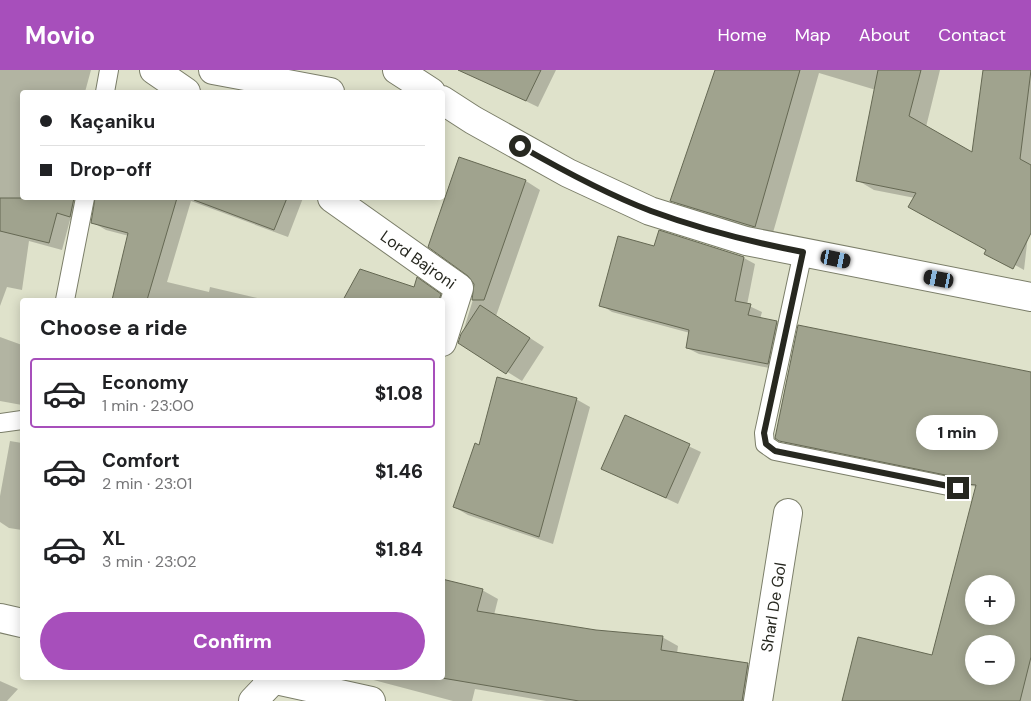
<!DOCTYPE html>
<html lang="en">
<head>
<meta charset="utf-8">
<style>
	:root { --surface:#fff; --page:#f2f2f2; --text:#202124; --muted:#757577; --line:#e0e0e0; --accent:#a74fbb }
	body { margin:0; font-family:"DM Sans",sans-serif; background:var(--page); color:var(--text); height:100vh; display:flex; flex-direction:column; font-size:19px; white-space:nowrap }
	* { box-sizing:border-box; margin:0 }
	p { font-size:16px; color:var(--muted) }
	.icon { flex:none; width:28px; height:28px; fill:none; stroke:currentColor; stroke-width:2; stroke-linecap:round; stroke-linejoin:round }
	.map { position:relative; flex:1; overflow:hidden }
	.side { position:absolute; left:20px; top:228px; width:425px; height:382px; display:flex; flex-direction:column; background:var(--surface); border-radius:5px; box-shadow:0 2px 12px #0003 }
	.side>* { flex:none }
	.banner { position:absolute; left:20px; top:20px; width:425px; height:110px; border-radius:5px; box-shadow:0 2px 12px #0003; display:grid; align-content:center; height:110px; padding:0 20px; background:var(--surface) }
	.controls { position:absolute; left:965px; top:505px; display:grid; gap:10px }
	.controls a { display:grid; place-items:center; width:50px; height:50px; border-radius:50%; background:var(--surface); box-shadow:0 2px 12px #0003; font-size:25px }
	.end { position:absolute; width:22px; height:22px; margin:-11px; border:6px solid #272820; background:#fff; box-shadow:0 0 0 2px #fff }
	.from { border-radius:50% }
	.bubble { position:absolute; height:35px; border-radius:18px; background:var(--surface); box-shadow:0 2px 12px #0003; font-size:16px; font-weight:800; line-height:35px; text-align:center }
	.car { position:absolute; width:15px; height:30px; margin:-15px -8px; border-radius:6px; box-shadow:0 0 4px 1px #0007; background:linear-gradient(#222 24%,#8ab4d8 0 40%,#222 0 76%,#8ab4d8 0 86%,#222 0) }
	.banner b { display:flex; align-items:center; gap:18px; height:48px; font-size:19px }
	.banner b+b { border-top:1px solid var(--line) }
	.banner i { width:12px; height:12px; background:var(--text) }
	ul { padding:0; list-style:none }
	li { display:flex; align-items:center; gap:15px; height:70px; margin:0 10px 8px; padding:0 10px; border:2px solid transparent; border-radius:5px }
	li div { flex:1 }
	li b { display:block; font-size:19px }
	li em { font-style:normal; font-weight:800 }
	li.on { border-color:var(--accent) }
	li>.icon { width:45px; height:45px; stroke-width:1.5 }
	h2 { padding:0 20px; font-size:22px; line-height:60px }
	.action { display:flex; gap:10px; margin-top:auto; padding:10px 20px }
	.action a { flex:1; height:58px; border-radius:30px; background:var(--accent); color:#fff; font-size:20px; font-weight:800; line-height:58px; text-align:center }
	header { display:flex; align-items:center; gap:30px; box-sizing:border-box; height:70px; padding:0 25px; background:var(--accent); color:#fff }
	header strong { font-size:24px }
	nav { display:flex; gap:28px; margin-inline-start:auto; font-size:18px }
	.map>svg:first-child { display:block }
	.shadow { fill:#0003; fill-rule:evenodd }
	.building { fill:#a0a38e; stroke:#656853; fill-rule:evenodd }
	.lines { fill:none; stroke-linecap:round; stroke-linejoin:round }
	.lane-casing { stroke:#7b7e69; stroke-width:20 }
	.street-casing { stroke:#7b7e69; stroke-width:30 }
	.secondary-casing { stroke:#7b7e69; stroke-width:30 }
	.lane { stroke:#fff; stroke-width:18 }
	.street { stroke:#fff; stroke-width:28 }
	.secondary { stroke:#fff; stroke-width:28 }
	.route { stroke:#272820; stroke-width:6 }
	.labels { text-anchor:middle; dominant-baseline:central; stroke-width:5; stroke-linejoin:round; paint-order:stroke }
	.street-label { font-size:16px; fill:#272820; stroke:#fff }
</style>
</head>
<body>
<header>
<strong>Movio</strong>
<nav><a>Home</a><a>Map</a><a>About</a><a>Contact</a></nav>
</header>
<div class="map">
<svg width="1031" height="631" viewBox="0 0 1031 631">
	<rect width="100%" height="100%" fill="#dfe2cb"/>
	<path class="shadow" d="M 0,0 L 91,0 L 85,22 L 22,22 L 22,128 L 87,128 L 84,154 L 70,150 L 62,180 L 29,171 L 22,220 L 7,217 L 0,236 Z
		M 486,0 L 556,0 L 538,37 L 482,10 Z
		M 717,0 L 940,0 L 926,57 L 973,84 L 985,0 L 1031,0 L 1031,139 L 1024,200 L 910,136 L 915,128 L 874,120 L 857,110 L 876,20 L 819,3 L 772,166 L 688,140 L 671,130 Z
		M 526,111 L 540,120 L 496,246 L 544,277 L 522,311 L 460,272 L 475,223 Z
		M 96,128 L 303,128 L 288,167 L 191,131 L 167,212 L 209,222 L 210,217 L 266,230 L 113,230 L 129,166 L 106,160 L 92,152 Z
		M 655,177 L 744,188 L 755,194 L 747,235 L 762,242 L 760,249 L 777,252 L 788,259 L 779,300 L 699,284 L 687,278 L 690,263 L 612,242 L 601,235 Z
		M 417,209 L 459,236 L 442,291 L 442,230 L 344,230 L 414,218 Z
		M 0,267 L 22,275 L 22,335 L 0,331 Z
		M 1031,303 L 1031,631 L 843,631 L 933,587 L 977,417 L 800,382 L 780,370 ZM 974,514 L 1006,514 L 1006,546 L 974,546 ZM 974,574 L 1006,574 L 1006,606 L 974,606 Z
		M 576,329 L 590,337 L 553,474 L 468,445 L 454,437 L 480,376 Z
		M 626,347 L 701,382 L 678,434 L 603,399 Z
		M 10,371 L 22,373 L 22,460 L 9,458 L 0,452 L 0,426 Z
		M 482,520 L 498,529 L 494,545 L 596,561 L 662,567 L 678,576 L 677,584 L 748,595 L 763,604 L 759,631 L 546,631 L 475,619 L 472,631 L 453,631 L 366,608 L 442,608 Z
		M 0,611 L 18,619 L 7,631 L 0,631 Z"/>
	<path class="building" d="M 458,0 L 541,0 L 526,31 Z
		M 715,0 L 800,0 L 755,157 L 670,131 Z
		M 878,0 L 921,0 L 909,46 L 972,82 L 983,0 L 1031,0 L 1020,89 L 1031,95 L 1031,163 L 1013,199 L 984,184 L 986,180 L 908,137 L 916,123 L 856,111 Z
		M 459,87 L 526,110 L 484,230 L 472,230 L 474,214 L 468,206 L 428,177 Z
		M 0,128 L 74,128 L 70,147 L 57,143 L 49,173 L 0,161 Z
		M 95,128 L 177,128 L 147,230 L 112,230 L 128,163 L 91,153 Z
		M 194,128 L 287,128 L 274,160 L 194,130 Z
		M 659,160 L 744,187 L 735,231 L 751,234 L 748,245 L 777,251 L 768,294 L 686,278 L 689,260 L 599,236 L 618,166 L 654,176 Z
		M 360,199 L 414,217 L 417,207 L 441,224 L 439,230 L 343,230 Z
		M 480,235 L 530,268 L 506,304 L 458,273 L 461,264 Z
		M 798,255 L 1031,302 L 1031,587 L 1020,631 L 842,631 L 858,567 L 932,585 L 976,415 L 967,414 L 960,408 L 779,371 L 775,368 ZM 974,514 L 1006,514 L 1006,546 L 974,546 ZM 974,574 L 1006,574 L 1006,606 L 974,606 Z
		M 497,307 L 577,328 L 539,467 L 453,437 L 475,373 L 479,375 Z
		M 625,345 L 690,374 L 666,428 L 601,399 Z
		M 442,509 L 483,519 L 477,541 L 596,560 L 663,566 L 661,580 L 748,593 L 742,631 L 579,631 L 442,608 Z"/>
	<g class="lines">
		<defs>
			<path id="lane" d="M 105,22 L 109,0
				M 803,182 L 764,363 L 765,374 L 775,381 L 958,418
				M 65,230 L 85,128
				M 0,353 L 22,350"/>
			<g id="street">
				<path d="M 154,0 L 186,22"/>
				<path d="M 213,0 L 330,22"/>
				<path d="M 397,0 L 431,22"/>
				<path d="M 442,30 L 473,50 L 568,103 L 650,141 L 746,171 L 1031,227"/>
				<path id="s1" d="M 332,128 L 459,218 L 442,272"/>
				<path d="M 253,631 L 275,608"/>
				<path id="s2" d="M 758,631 L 788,443"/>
			</g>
			<path id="secondary" d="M 0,548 L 22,553
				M 267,608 L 371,631"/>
		</defs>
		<use href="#lane" class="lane-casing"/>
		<use href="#street" class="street-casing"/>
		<use href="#secondary" class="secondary-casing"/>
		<use href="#lane" class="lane"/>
		<use href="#street" class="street"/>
		<use href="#secondary" class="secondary"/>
	</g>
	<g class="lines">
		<path class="route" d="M 520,76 C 562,100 606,124 651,141 C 700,159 751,172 803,182 L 764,363 L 766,374 L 775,381 L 958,418"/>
	</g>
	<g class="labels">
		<g class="street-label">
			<text stroke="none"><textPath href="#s1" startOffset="106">Lord Bajroni</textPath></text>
			<text stroke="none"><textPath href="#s2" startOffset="95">Sharl De Gol</textPath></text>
		</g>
	</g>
</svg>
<div class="controls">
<a>+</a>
<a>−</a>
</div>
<i class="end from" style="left:520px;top:76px"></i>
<i class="end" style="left:958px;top:418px"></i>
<div class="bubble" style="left:916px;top:345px;width:82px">1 min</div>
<i class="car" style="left:836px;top:189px;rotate:102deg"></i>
<i class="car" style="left:939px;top:209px;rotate:281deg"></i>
<div class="banner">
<b><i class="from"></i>Kaçaniku</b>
<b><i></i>Drop-off</b>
</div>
<section class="side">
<h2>Choose a ride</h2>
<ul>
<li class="on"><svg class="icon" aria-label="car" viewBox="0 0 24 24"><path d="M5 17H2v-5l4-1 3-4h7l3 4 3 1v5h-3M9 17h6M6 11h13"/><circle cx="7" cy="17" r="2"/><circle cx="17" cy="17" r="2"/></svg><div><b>Economy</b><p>1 min · 23:00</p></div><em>$1.08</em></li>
<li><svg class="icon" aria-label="car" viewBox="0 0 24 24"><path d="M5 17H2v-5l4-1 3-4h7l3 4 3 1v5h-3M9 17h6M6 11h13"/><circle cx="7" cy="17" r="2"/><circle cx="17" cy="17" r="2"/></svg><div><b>Comfort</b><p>2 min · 23:01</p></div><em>$1.46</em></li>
<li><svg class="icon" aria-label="car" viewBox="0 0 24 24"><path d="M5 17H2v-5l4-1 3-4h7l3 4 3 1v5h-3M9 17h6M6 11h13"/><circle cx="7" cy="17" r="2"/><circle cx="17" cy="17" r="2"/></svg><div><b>XL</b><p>3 min · 23:02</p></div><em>$1.84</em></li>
</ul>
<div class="action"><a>Confirm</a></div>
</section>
</div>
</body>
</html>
